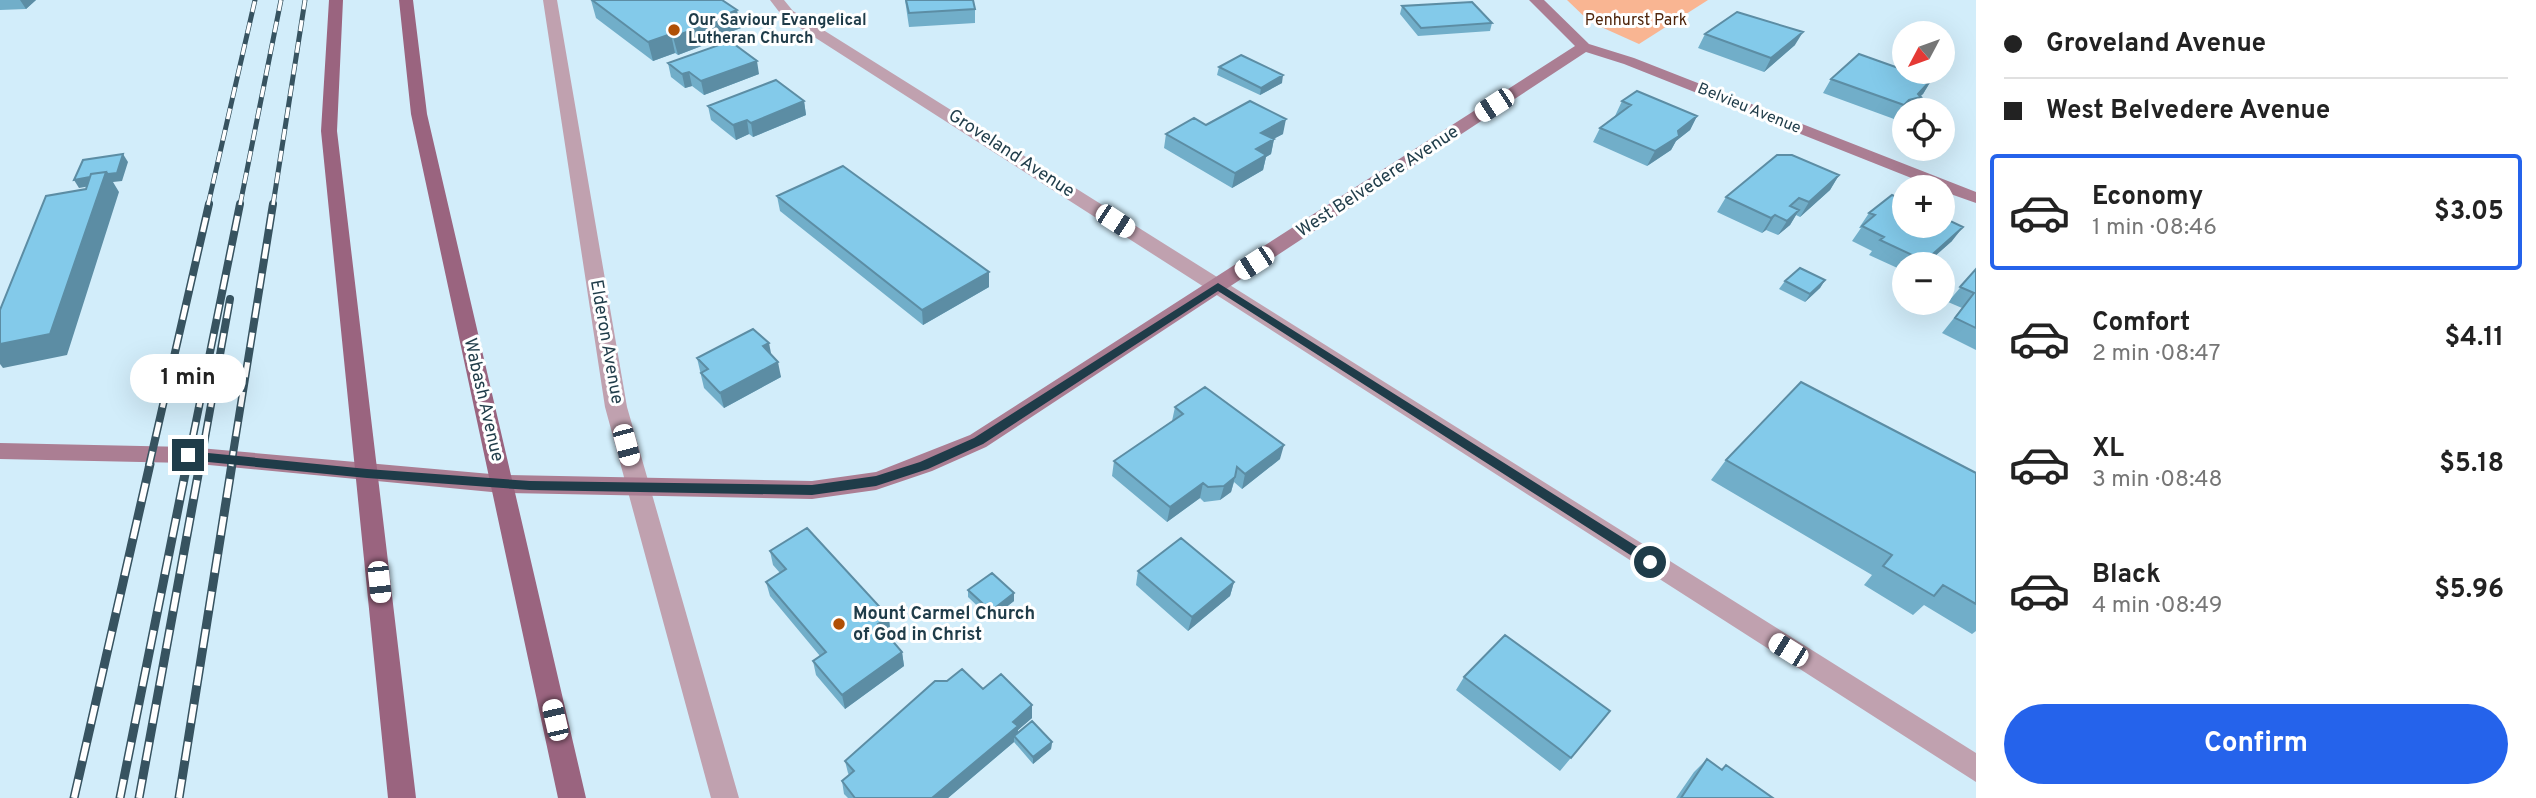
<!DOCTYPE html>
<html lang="en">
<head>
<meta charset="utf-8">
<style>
	:root { --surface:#fff; --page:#f2f2f2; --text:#222; --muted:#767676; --line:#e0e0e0; --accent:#2563eb }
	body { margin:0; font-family:Overpass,sans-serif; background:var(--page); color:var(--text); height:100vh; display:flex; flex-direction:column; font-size:26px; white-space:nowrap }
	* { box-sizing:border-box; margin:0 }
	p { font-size:23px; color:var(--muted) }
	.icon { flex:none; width:38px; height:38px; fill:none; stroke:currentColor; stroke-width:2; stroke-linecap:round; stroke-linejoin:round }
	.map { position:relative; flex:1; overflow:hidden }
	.drawer { display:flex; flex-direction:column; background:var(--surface); width:560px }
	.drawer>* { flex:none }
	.hud { display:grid; align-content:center; height:154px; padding:0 28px; background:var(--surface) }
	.needle { width:46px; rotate:229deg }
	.fabs { position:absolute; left:1892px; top:21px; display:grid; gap:14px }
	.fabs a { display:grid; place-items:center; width:63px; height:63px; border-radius:50%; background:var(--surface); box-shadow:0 7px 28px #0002; font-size:35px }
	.end { position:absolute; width:32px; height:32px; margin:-16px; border:9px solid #1f3c49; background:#fff; box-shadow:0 0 0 4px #fff }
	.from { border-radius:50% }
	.bubble { position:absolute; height:49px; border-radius:24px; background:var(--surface); box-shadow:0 7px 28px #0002; font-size:23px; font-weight:700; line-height:49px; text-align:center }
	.car { position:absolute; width:21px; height:42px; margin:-21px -10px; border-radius:9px; box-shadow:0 0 5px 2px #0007; background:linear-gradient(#fff 24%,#345 0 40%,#fff 0 76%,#345 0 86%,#fff 0) }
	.hud b { display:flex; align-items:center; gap:24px; height:66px; font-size:26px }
	.hud b+b { border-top:2px solid var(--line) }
	.hud i { width:18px; height:18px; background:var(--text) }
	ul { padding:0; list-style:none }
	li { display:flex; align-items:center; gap:21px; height:116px; margin:0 14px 10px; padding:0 14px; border:4px solid transparent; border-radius:7px }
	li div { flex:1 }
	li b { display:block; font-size:26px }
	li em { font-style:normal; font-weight:700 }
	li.selected { border-color:var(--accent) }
	li>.icon { width:63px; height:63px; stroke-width:1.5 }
	.primary-button { display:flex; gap:14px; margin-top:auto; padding:14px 28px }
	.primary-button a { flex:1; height:80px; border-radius:42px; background:var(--accent); color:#fff; font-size:28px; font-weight:700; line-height:80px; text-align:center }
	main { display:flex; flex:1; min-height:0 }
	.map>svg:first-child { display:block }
	.green { fill:#f9b592 }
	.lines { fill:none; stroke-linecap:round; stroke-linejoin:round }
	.street { fill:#c0a1af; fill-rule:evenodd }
	.secondary { fill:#ab7e93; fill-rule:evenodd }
	.primary { fill:#9a647f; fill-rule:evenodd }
	.rail-far2-casing { stroke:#375360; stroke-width:5 }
	.rail-far1-casing { stroke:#375360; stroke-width:8 }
	.rail-casing { stroke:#375360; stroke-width:9 }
	.rail-far2 { stroke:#fff; stroke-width:3.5; stroke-dasharray:11; stroke-linecap:butt }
	.rail-far1 { stroke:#fff; stroke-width:5; stroke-dasharray:15; stroke-linecap:butt }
	.rail { stroke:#fff; stroke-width:6; stroke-dasharray:19; stroke-linecap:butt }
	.wall { fill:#71aec9 }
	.shaded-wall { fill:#5c8da4 }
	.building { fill:#83caea; stroke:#5c8da4; stroke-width:2 }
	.route { fill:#1f3c49 }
	.poi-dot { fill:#b05007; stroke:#fff; stroke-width:2.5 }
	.labels { text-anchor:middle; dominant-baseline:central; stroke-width:6; stroke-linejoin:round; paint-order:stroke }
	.far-poi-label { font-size:16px; font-weight:bold; fill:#1f3c49; stroke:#fff; text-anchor:start }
	.far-park-label { font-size:16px; fill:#4f250b; stroke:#fff }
	.far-street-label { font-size:16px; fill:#1f3c49; stroke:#fff }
	.street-label { font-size:18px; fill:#1f3c49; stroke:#fff }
	.poi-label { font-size:18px; font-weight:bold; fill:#1f3c49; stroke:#fff; text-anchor:start }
</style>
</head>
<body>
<main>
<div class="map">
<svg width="1976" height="798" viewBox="0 0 1976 798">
	<rect width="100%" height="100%" fill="#d2edfa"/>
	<path class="green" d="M 1567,0 L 1708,0 L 1639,44 L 1590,22 Z"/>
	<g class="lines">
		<path class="street" d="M 543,0 L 557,0 L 627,407 L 739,798 L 711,798 L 605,407 Z
			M 770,0 L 784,0 L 793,11 L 1976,753 L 1976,782 L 783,17 Z"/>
		<path class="secondary" d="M 1529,0 L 1544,0 L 1589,44 L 1634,58 L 1976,192 L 1976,203 L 1942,191 L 1942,187 L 1934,187 L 1624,64 L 1586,52 L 986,447 L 932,471 L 876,490 L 812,499 L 502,493 L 188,463 L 0,459 L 0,443 L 188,447 L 502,475 L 812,481 L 876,472 L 970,435 L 1575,46 Z"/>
		<path class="primary" d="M 329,0 L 343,0 L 337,131 L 416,798 L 388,798 L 321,131 Z
			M 399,0 L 413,0 L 427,114 L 586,798 L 558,798 L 411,114 Z"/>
		<defs>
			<path id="rail-far2" d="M 208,205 L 255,0
				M 240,205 L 281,0
				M 273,205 L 305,0"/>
			<path id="rail-far1" d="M 149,466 L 209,204
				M 187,466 L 240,204
				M 200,466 L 230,299
				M 231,466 L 273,204"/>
			<path id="rail" d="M 74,798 L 150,464
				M 120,798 L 187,464
				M 139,798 L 200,464
				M 179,798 L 232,464"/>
		</defs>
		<use href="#rail-far2" class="rail-far2-casing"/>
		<use href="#rail-far1" class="rail-far1-casing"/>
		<use href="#rail" class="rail-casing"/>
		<use href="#rail-far2" class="rail-far2"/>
		<use href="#rail-far1" class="rail-far1"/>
		<use href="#rail" class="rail"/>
	</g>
	<path class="wall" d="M 0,0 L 36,0 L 26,9 L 0,10 Z
		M 591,0 L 741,28 L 733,31 L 733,34 L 678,55 L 675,53 L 653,61 L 596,18 Z
		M 905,0 L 973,0 L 975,9 L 975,23 L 909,27 Z
		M 1402,6 L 1492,23 L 1490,31 L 1418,36 L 1400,14 Z
		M 1705,34 L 1795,45 L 1764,72 L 1698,48 Z
		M 668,63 L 759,74 L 704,95 L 692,86 L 685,88 L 671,77 Z
		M 1219,67 L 1282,83 L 1260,95 L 1217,75 Z
		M 1831,79 L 1932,79 L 1923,94 L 1904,110 L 1904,113 L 1899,114 L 1894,119 L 1823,93 Z
		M 804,101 L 806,115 L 753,137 L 749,134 L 736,140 L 711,120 L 708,106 Z
		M 1622,101 L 1697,116 L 1690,130 L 1676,141 L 1671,150 L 1647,166 L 1593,142 L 1600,128 L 1615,116 Z
		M 1206,125 L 1283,134 L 1273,139 L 1274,139 L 1271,154 L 1266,157 L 1263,170 L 1232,188 L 1164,148 L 1166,134 Z
		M 1839,175 L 1830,190 L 1800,217 L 1796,215 L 1790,225 L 1778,235 L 1766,230 L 1762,233 L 1717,212 L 1726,197 Z
		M 777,196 L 989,272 L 989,287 L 923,325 L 780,211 Z
		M 1869,213 L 1952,241 L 1926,264 L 1904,264 L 1904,271 L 1869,255 L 1872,251 L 1852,241 L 1861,228 L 1859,228 Z
		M 1976,269 L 1976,350 L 1942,333 L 1962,308 L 1948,302 Z
		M 1825,280 L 1820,288 L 1805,302 L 1779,289 L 1785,281 Z
		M 771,355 L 781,377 L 724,408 L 704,388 L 697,358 Z
		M 1175,407 L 1280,459 L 1242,489 L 1234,482 L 1231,492 L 1220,500 L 1204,502 L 1200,498 L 1167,522 L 1112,476 L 1114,461 L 1172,421 Z
		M 1726,460 L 1976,473 L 1976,631 L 1972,634 L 1924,605 L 1913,615 L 1864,585 L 1872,575 L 1711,480 Z
		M 770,551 L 889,617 L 890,631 L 886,634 L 902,652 L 904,666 L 845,709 L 816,675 L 813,661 L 820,656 L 770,596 L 766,582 L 780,573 L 773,565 Z
		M 1138,571 L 1234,582 L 1230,596 L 1188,631 L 1136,585 Z
		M 968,590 L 1014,601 L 991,619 L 968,597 Z
		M 1464,677 L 1610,711 L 1560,771 L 1456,690 Z
		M 983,689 L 1032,705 L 1032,718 L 1018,730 L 1018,733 L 1052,742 L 1051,749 L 1033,764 L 1014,742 L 948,798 L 848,798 L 844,794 L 842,781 L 849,775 L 848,773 L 845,761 Z
		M 1707,759 L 1721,769 L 1726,765 L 1773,798 L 1676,798 L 1694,772 Z"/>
	<path class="shaded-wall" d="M 20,0 L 36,0 L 26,9 Z
		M 737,10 L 741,28 L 733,31 L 733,34 L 678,55 L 673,37 Z
		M 1803,32 L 1795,45 L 1764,72 L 1771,58 Z
		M 671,34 L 675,53 L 653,61 L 648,42 Z
		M 757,61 L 759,74 L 704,95 L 701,81 Z
		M 689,72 L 692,86 L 685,88 L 682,74 Z
		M 1283,75 L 1282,83 L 1260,95 L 1261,88 Z
		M 1932,79 L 1923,94 L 1918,98 L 1921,97 L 1913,110 L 1904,110 L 1904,113 L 1899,114 L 1894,119 L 1909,100 L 1918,94 Z
		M 804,101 L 806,115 L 753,137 L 751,123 Z
		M 1697,116 L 1690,130 L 1676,141 L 1671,150 L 1647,166 L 1655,151 Z
		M 1286,119 L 1283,134 L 1258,147 L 1261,133 Z
		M 747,120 L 749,134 L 736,140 L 733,125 Z
		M 1274,139 L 1271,154 L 1266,157 L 1263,170 L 1232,188 L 1235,173 L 1256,149 Z
		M 123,154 L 128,162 L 122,181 L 113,182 L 119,192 L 67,355 L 3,368 L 0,364 L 0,344 L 102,184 L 79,188 L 74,180 L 106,172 Z
		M 1839,175 L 1830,190 L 1800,217 L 1809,202 Z
		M 1799,210 L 1790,225 L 1778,235 L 1787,221 Z
		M 1775,215 L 1766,230 L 1762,233 L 1771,218 Z
		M 1963,227 L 1952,241 L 1926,264 L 1922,264 Z
		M 989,272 L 989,287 L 923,325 L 922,310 Z
		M 1825,280 L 1820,288 L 1805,302 L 1810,294 Z
		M 769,343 L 772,358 L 763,346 Z
		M 778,362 L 781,377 L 724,408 L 720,393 Z
		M 1284,445 L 1280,459 L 1242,489 L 1245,474 Z
		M 1235,477 L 1231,492 L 1220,500 L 1224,486 Z
		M 1203,483 L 1200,498 L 1167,522 L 1170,507 Z
		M 1234,582 L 1230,596 L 1188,631 L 1192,617 Z
		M 1014,593 L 1014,601 L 991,619 L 991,611 Z
		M 889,617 L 890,631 L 880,639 L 878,624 Z
		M 902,652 L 904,666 L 845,709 L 842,695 Z
		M 1032,705 L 1032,718 L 1018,730 L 1017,739 L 1014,736 L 1014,742 L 948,798 L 932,798 L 1013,722 Z
		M 1052,742 L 1051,749 L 1033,764 L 1033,757 Z"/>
	<path class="building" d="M 592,0 L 722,0 L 737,10 L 727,14 L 730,16 L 673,37 L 671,34 L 648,42 Z
		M 906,0 L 973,0 L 975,9 L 909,13 Z
		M 1472,2 L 1492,23 L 1421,28 L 1402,6 Z
		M 1737,12 L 1803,32 L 1771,58 L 1705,34 Z
		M 730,41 L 757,61 L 701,81 L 689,72 L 682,74 L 668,63 Z
		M 1859,54 L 1904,70 L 1904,72 L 1910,72 L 1932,79 L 1918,94 L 1921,97 L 1909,100 L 1904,105 L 1831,79 Z
		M 1241,55 L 1283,75 L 1261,88 L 1219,67 Z
		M 776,80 L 804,101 L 751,123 L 747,120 L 733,125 L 708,106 Z
		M 1637,91 L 1697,116 L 1678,131 L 1679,136 L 1655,151 L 1600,128 L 1631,105 L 1622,101 Z
		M 1250,101 L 1286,119 L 1261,133 L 1274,139 L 1256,149 L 1266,155 L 1235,173 L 1166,134 L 1194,118 L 1206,125 Z
		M 123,154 L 117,173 L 108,174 L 106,172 L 91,174 L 90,177 L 74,180 L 83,160 Z
		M 1777,155 L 1792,155 L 1839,175 L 1809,202 L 1799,198 L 1790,206 L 1799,210 L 1787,221 L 1775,215 L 1771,218 L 1726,197 Z
		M 843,166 L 989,272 L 922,310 L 777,196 Z
		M 106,172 L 50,334 L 0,344 L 0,310 L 46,196 L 86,189 L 91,174 Z
		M 1892,195 L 1904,200 L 1904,226 L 1942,226 L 1942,217 L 1963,227 L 1925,261 L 1880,240 L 1884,237 L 1862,226 L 1875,215 L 1869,213 Z
		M 1800,268 L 1825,280 L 1810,294 L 1785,281 Z
		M 1976,269 L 1976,328 L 1955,318 L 1974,293 L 1960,287 Z
		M 753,329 L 769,343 L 763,346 L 778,362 L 720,393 L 701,373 L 708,369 L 697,358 Z
		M 1801,382 L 1976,473 L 1976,604 L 1943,585 L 1934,596 L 1883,566 L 1892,555 L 1726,460 Z
		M 1205,387 L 1284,445 L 1245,474 L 1237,467 L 1235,477 L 1224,486 L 1208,487 L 1203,483 L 1170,507 L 1114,461 L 1183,414 L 1175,407 Z
		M 807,528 L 889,617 L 878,624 L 902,652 L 842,695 L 813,661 L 826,652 L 766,582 L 786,569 L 770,551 Z
		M 1181,538 L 1234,582 L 1192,617 L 1138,571 Z
		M 992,573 L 1014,593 L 991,611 L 968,590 Z
		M 1505,635 L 1610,711 L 1571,758 L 1464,677 Z
		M 962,669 L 983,689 L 1001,674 L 1032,705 L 1013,722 L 1018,726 L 932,798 L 855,798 L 842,781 L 854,771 L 845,761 L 935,681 L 947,681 Z
		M 1032,721 L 1052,742 L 1033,757 L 1014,736 Z
		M 1707,759 L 1722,770 L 1726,765 L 1773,798 L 1681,798 Z"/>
	<path class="route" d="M 1218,283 L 1655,558 L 1655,565 L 1646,565 L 1218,291 L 983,444 L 928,469 L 876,486 L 812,495 L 530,490 L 367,478 L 188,460 L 182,455 L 188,451 L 367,469 L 530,481 L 812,485 L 876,476 L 920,462 L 974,438 Z"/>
	<g class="poi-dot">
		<circle cx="674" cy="30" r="7"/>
		<circle cx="839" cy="624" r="7"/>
	</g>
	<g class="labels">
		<g class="far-poi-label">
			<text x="688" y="21">Our Saviour Evangelical<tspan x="688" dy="18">Lutheran Church</tspan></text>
		</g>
		<g class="far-park-label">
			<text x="1636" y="21">Penhurst Park</text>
		</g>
		<g class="far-street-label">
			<text transform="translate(1749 109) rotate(22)">Belvieu Avenue</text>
		</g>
		<g class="street-label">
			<text transform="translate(1011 154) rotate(33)">Groveland Avenue</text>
			<text transform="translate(1378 182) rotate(-33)">West Belvedere Avenue</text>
			<text transform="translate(606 342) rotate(80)">Elderon Avenue</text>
			<text transform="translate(483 400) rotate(77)">Wabash Avenue</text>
		</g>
		<g class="poi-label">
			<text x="853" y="614">Mount Carmel Church<tspan x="853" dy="21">of God in Christ</tspan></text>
		</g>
	</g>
</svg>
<div class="fabs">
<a><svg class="needle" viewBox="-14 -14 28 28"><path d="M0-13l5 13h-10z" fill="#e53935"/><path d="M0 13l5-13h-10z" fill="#767676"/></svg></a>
<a><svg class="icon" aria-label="locate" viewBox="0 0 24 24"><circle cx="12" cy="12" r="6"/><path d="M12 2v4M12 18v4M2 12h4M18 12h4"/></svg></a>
<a>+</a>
<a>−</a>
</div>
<i class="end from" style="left:1650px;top:562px"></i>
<i class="end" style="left:188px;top:455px"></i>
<div class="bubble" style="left:130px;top:354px;width:116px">1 min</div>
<i class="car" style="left:1494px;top:105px;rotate:237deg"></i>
<i class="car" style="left:1115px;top:221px;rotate:123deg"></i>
<i class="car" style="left:1254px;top:263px;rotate:237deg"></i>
<i class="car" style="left:626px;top:445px;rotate:165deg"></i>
<i class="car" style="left:379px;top:582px;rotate:174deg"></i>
<i class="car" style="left:1788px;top:650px;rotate:302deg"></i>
<i class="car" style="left:555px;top:720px;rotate:347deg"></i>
</div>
<section class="drawer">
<div class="hud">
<b><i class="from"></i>Groveland Avenue</b>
<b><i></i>West Belvedere Avenue</b>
</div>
<ul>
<li class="selected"><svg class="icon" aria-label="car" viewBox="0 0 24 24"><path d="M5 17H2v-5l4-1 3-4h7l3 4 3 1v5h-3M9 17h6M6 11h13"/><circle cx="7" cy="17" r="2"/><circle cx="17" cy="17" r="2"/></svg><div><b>Economy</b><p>1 min · 08:46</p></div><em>$3.05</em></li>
<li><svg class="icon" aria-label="car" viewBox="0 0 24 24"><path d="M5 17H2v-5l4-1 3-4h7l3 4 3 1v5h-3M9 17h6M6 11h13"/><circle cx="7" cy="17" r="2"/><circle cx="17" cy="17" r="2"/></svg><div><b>Comfort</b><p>2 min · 08:47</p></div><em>$4.11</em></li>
<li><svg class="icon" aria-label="car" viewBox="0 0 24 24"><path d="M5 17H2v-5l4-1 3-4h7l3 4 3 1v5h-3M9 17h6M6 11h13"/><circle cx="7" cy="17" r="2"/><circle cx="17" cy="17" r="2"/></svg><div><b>XL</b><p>3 min · 08:48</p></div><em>$5.18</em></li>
<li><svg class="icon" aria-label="car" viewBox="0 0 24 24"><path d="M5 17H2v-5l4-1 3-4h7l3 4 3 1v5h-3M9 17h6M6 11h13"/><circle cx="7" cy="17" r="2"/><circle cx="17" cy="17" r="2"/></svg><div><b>Black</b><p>4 min · 08:49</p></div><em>$5.96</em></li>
</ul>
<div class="primary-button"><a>Confirm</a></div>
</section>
</main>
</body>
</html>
